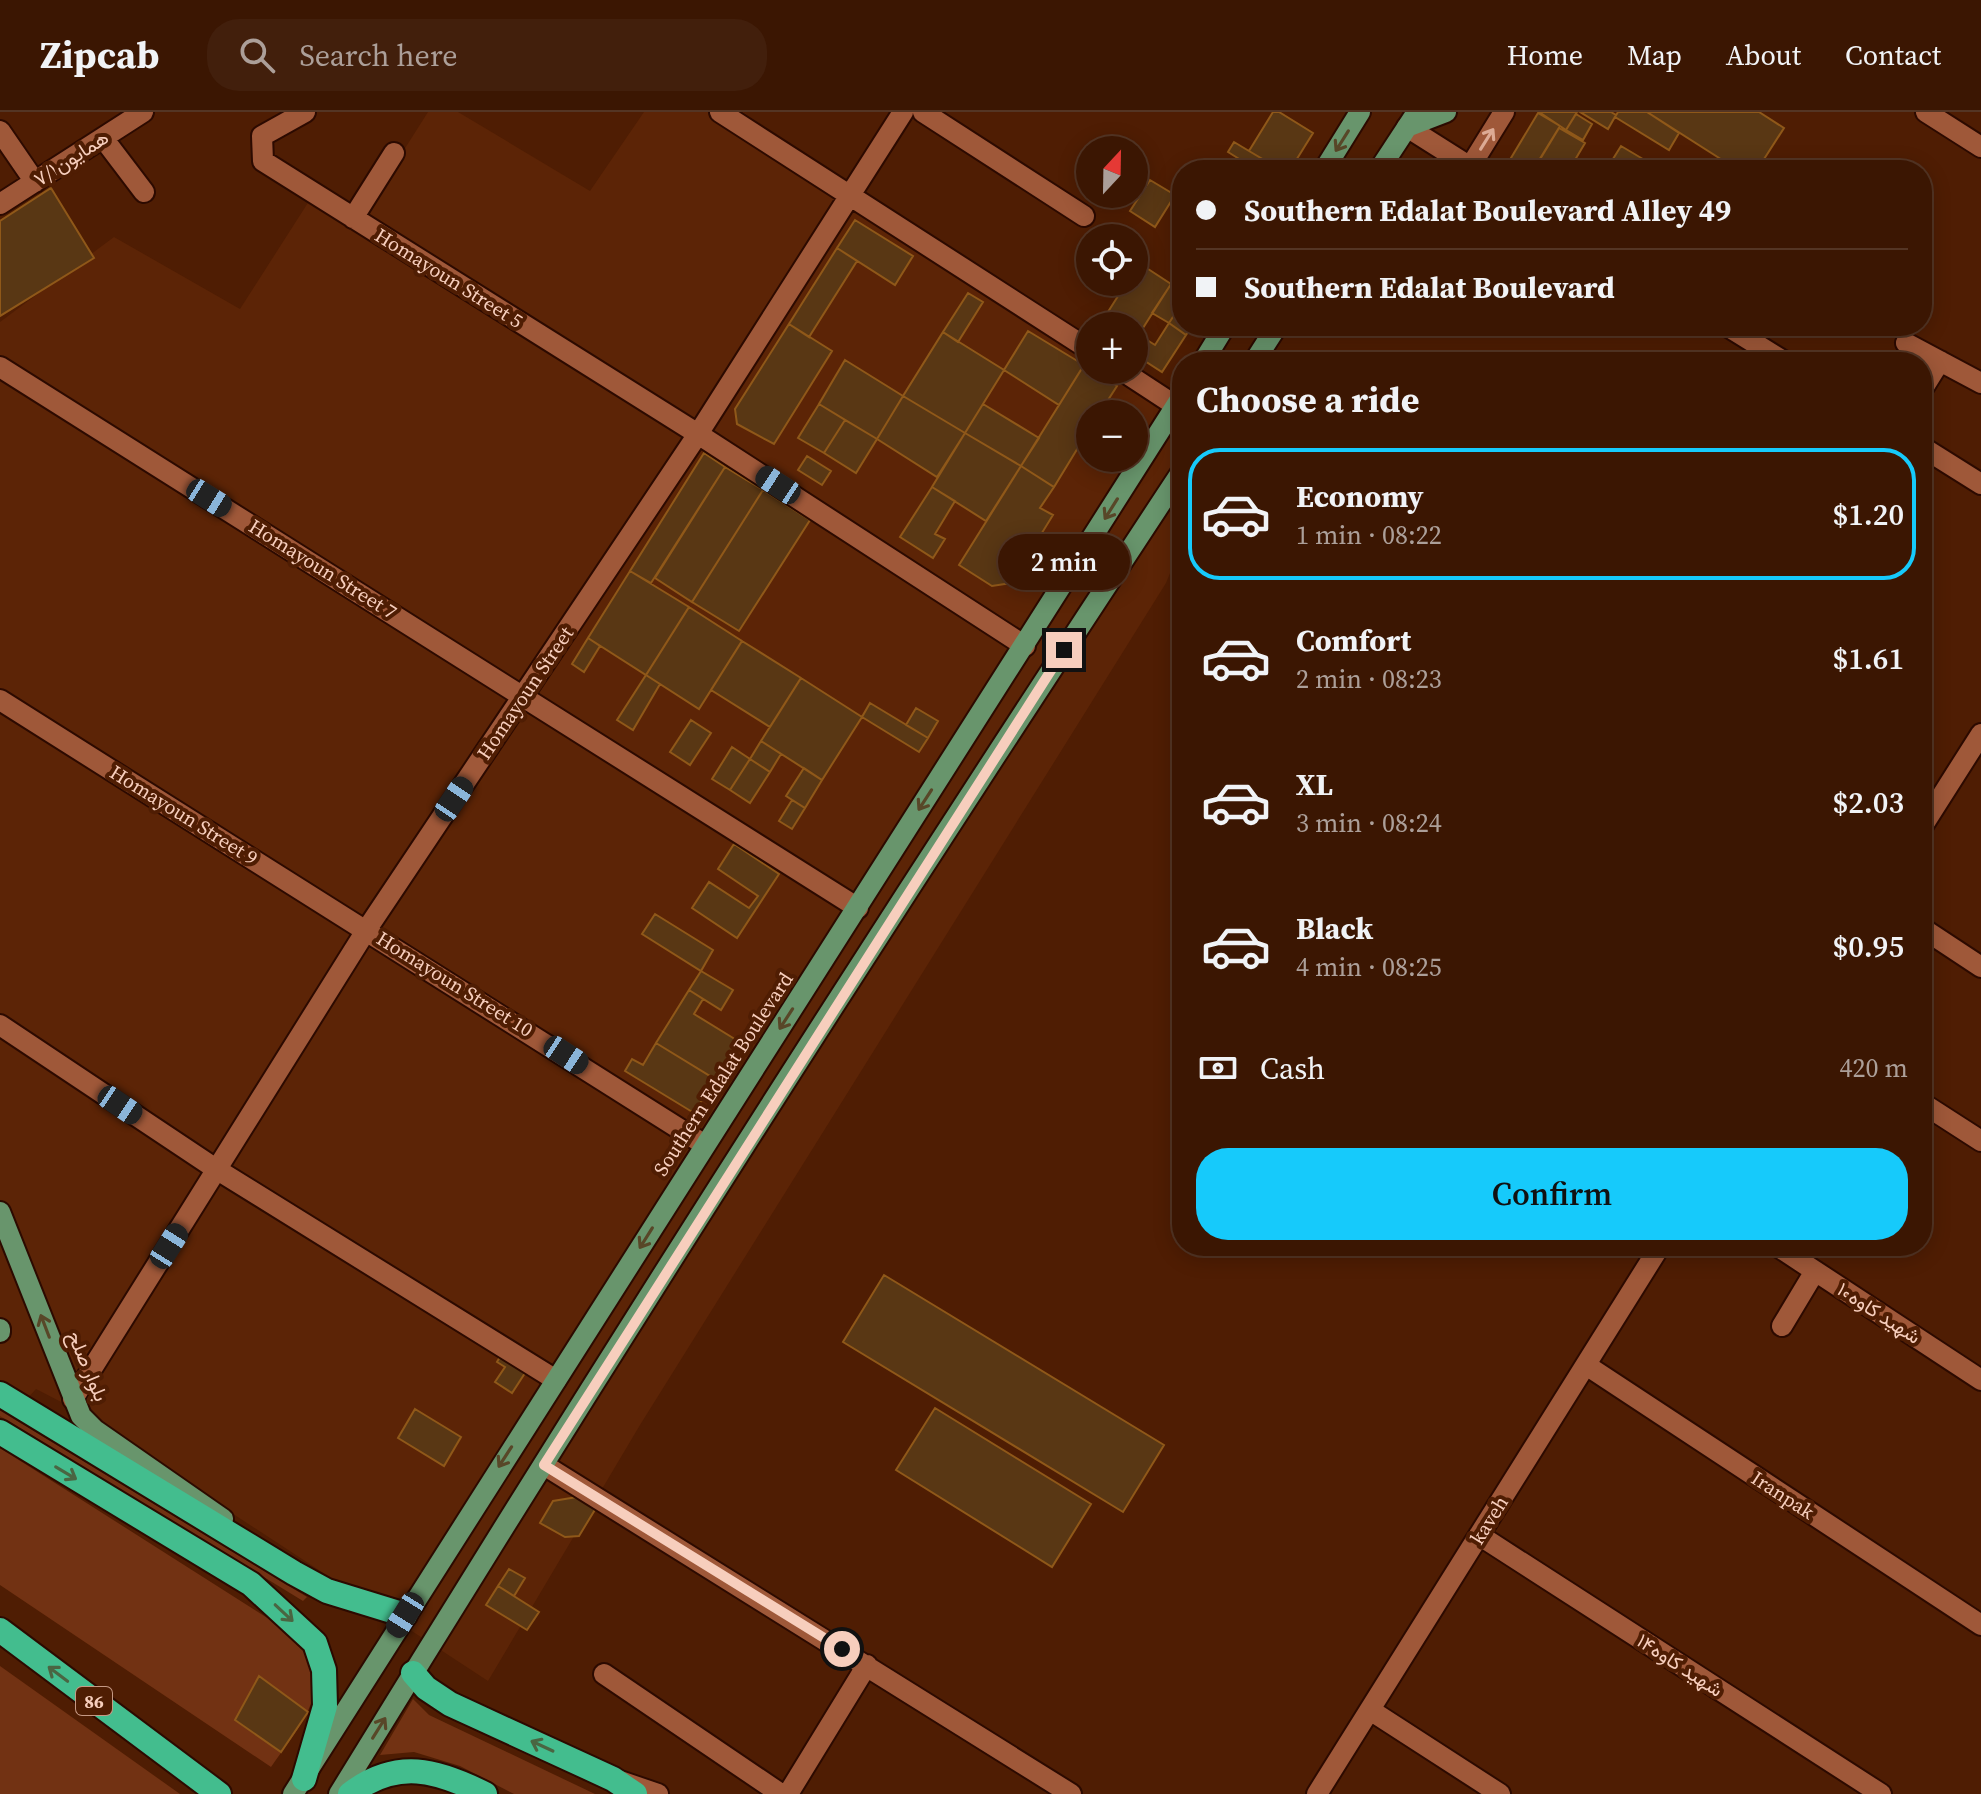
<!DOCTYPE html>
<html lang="en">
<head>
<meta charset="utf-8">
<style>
	:root { --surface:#3b1602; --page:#421f0c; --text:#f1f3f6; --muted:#ac9f99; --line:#543524; --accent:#16cafb }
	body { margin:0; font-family:"Source Serif 4",Vazirmatn,serif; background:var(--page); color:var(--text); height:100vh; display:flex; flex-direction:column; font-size:30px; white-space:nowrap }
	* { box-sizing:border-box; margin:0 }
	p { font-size:26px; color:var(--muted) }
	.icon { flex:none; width:44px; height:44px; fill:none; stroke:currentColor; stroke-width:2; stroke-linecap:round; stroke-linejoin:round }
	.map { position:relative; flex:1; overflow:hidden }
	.panel { position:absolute; left:1172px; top:240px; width:760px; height:904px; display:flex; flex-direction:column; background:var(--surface); border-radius:32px; box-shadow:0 4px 20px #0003,0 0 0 2px var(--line) }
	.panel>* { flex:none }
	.hud { position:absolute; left:1172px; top:48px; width:760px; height:176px; border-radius:32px; box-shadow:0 4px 20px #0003,0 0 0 2px var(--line); display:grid; align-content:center; height:176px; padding:0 24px; background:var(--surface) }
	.needle { width:52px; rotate:22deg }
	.controls { position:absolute; left:1076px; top:24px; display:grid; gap:16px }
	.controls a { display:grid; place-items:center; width:72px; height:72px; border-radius:50%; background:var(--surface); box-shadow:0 4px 20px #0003,0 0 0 2px var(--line); font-size:40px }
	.end { position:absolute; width:36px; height:36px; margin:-18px; border:10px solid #f7cebd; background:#111; box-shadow:0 0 0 4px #111 }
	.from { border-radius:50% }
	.bubble { position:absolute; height:56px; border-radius:28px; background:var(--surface); box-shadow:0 4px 20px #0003,0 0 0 2px var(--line); font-size:26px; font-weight:600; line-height:56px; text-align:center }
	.car { position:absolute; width:24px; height:48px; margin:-24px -12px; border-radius:10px; box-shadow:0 0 6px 2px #0007; background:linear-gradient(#222 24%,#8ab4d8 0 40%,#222 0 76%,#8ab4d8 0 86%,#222 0) }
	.hud b { display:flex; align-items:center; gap:28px; height:76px; font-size:30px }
	.hud b+b { border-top:2px solid var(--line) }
	.hud i { width:20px; height:20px; background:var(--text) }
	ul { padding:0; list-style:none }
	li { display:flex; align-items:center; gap:24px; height:132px; margin:0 16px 12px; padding:0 8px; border:4px solid transparent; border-radius:32px }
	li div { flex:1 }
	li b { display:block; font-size:30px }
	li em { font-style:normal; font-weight:600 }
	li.current { border-color:var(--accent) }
	li>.icon { width:72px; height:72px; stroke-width:1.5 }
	h2 { padding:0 24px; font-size:36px; line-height:96px }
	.pay { display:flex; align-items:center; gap:20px; height:88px; padding:0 24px; font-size:30px }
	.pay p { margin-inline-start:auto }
	.cta { display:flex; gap:16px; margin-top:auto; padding:16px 24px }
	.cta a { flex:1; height:92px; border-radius:32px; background:var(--accent); color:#111; font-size:32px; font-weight:600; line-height:92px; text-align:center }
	header { display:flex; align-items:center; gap:48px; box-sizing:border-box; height:112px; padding:0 40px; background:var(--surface); border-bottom:2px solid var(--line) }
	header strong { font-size:38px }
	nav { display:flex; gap:44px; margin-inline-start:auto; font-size:28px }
	.search { width:560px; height:72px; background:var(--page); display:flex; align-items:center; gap:20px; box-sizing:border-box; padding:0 28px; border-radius:32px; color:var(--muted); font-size:30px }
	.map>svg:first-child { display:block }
	.built { fill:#5c2406; fill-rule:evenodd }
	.green { fill:#723213 }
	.building { fill:#593714; stroke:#8f5819; stroke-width:2 }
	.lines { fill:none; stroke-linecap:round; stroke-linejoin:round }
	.minor-casing { stroke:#2c0a00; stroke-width:24 }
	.major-casing { stroke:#2c0a00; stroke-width:24 }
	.highway-casing { stroke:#2c0a00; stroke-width:28 }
	.minor { stroke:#9f5839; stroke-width:20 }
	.major { stroke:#68956c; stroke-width:20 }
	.highway { stroke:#43bd8e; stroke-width:24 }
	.oneway { stroke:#ddab95 }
	.oneway2 { stroke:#584728 }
	.oneway3 { stroke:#4a6542 }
	.route { stroke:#f7cebd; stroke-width:10 }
	.labels { text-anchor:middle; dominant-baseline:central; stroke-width:8; stroke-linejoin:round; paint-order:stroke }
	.shield { fill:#4f1d03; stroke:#c59985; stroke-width:2 }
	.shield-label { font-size:18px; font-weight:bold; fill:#f7cebd }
	.street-label { font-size:20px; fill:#f7cebd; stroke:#4f1d03 }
</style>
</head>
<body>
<header>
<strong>Zipcab</strong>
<div class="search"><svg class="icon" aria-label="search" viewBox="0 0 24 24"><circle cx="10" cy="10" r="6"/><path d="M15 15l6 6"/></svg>Search here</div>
<nav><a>Home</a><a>Map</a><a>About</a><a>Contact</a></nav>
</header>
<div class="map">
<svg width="1981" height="1682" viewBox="0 0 1981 1682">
	<rect width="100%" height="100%" fill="#4f1d03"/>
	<path class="built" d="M 428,0 L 458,0 L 590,79 L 644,0 L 743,0 L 1090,236 L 1090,258 L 1122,258 L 1182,299 L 1182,432 L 1166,471 L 640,1313 L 488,1569 L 67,1293 L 36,1277 L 0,1316 L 0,210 L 114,125 L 240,197 L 320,72 L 364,101 ZM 1090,302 L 1134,302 L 1134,346 L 1090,346 Z"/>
	<path class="green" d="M 0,1298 L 307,1485 L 303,1489 L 0,1304 Z
		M 0,1336 L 288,1519 C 339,1575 306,1604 271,1655 L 0,1473 Z
		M 0,1554 L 180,1682 L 0,1682 Z
		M 413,1587 L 429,1603 L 595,1682 L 514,1682 L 460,1654 L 414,1640 L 380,1643 Z"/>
	<path class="building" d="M 1273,0 L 1279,0 L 1313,21 L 1290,58 L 1281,58 L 1249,39 Z
		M 1539,0 L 1577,0 L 1566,18 Z
		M 1580,0 L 1611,0 L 1616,3 L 1608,17 Z
		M 1618,0 L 1647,0 L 1679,21 L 1669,38 L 1615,5 Z
		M 1647,0 L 1759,0 L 1784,16 L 1757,58 L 1738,58 Z
		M 1538,1 L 1560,14 L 1533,58 L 1520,58 L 1508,51 Z
		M 1576,2 L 1592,12 L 1583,28 L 1566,18 Z
		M 1559,16 L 1585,31 L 1569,58 L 1547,58 L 1539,49 Z
		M 1234,30 L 1249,39 L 1281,58 L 1257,58 L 1228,40 Z
		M 1621,34 L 1653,53 L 1650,58 L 1632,58 L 1613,47 Z
		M 1150,68 L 1175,83 L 1155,115 L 1130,99 Z
		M 51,76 L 94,146 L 0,204 L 0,109 Z
		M 855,108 L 913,144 L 895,173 L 837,136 Z
		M 837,136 L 857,149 L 809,225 L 789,212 Z
		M 1139,151 L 1171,172 L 1134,230 L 1134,214 L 1099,214 L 1127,170 L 1134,170 L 1134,159 Z
		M 1171,172 L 1182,179 L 1182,191 L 1169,211 L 1152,201 Z
		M 968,181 L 983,190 L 958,230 L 943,220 Z
		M 1182,191 L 1182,214 L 1192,214 L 1186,223 L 1169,211 Z
		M 1169,211 L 1186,223 L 1162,260 L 1134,242 L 1134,230 L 1139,223 L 1155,233 Z
		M 789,212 L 832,239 L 774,332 L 737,312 L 735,297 Z
		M 1028,219 L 1084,253 L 1059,293 L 1004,258 Z
		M 943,220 L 1004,258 L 965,321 L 903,284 Z
		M 845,248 L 903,284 L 877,327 L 819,292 Z
		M 1084,253 L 1117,274 L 1099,302 L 1090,302 L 1090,316 L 1054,375 L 1021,354 Z
		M 903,284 L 965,321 L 937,365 L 877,327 Z
		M 819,292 L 845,308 L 824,341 L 798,326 Z
		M 983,292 L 1039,326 L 1021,354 L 965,321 Z
		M 845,308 L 877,327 L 856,361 L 824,341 Z
		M 965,321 L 1021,354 L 986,409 L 932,375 Z
		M 704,341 L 725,355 L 651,471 L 630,459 Z
		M 807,344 L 831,359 L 822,373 L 798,358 Z
		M 1021,354 L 1054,375 L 1040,396 L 1053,403 L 1011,471 L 992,474 L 959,453 Z
		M 725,355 L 763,378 L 692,490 L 655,466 Z
		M 932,375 L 955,389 L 935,422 L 945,427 L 933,446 L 900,425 Z
		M 763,378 L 810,408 L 739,519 L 692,490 Z
		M 630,459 L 689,495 L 646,563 L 588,526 Z
		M 689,495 L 742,529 L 699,597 L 646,563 Z
		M 588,526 L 600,534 L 584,560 L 572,552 Z
		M 742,529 L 801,566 L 770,615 L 711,578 Z
		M 646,563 L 660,572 L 633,618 L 617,608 Z
		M 801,566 L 862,605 L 822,668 L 761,629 Z
		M 870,591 L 928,626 L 919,640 L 862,605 Z
		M 916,596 L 938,609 L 928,626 L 906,613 Z
		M 691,608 L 711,621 L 690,653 L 670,640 Z
		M 761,629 L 781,642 L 770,660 L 750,647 Z
		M 732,635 L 750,647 L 730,678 L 712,667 Z
		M 750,647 L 770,660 L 750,691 L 730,678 Z
		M 804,656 L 822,668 L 805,696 L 786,684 Z
		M 792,688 L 805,696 L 792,717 L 779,709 Z
		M 734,732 L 779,762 L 737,826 L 692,796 L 709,770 L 749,796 L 758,784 L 718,757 Z
		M 655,802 L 713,838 L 701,859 L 642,822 Z
		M 701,859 L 733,878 L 721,898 L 689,878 Z
		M 689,878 L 703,887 L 694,902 L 738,929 L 715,967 L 656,931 Z
		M 656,931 L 715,967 L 694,1001 L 625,959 L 632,947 L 643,953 Z
		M 884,1163 L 1164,1333 L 1123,1400 L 843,1230 Z
		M 500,1245 L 525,1261 L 512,1281 L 495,1270 L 505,1255 L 497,1250 Z
		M 935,1296 L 1091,1392 L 1052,1455 L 896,1358 Z
		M 415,1297 L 461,1325 L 444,1354 L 398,1326 Z
		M 577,1385 L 596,1396 L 579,1424 L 565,1425 L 540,1411 L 553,1389 Z
		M 509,1457 L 525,1466 L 514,1484 L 498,1474 Z
		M 498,1474 L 539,1500 L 527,1518 L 486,1493 Z
		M 259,1564 L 308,1600 L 281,1640 L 235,1608 Z"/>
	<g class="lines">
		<defs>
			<path id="minor" d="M 305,0 L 262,24 L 263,49 L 698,322 L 1025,534
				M 720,0 L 1090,238
				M 923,0 L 1084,104
				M 1926,0 L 1981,35
				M 1407,15 L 1475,58
				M 0,19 L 35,70
				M 103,26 L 144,80
				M 1470,55 L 1504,0
				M 0,92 L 143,0
				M 353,106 L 394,41
				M 1727,214 L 1785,250
				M 1906,231 L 1981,271
				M 0,255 L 858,796
				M 1121,258 L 1176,294
				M 1922,278 L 1940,249
				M 1922,335 L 1981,372
				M 0,588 L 705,1033
				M 1922,715 L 1981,622
				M 1922,816 L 1981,855
				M 0,913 L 216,1057 L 556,1268
				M 1922,991 L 1981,1029
				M 1777,1134 L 1981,1268
				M 1782,1214 L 1815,1159
				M 1586,1253 L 1981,1513
				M 73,1287 L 367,817 L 698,322 L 903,0
				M 544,1353 L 1071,1682
				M 1479,1423 L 1881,1682
				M 604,1562 L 781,1682
				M 1370,1598 L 1500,1682
				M 620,1669 L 658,1682
				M 788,1682 L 867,1553
				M 1317,1682 L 1660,1134"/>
			<path id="major" d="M 1407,15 L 1446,0
				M 1324,58 L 1360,0
				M 1379,58 L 1417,0
				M 1203,250 L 1225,214
				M 1254,250 L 1277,214
				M 0,1100 L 81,1304 L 95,1318 L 223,1407
				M 0,1217 L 0,1220
				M 293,1682 L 1182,284
				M 339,1682 C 612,1237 894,796 1182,359"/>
			<path id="highway" d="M 0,1282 L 294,1461 L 327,1479 L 405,1503
				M 0,1320 L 251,1472 L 315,1531 L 324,1558 L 325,1594 L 304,1667
				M 0,1518 L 219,1682
				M 413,1561 L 426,1576 L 450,1592 L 613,1667 L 635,1682
				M 350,1682 C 397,1646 437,1658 485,1682"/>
		</defs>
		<use href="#minor" class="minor-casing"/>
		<use href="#major" class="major-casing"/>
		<use href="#highway" class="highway-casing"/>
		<use href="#minor" class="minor"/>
		<use href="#major" class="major"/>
		<use href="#highway" class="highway"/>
	</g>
	<defs><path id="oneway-shaft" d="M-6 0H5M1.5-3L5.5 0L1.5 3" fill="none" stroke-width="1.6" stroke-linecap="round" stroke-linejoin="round" transform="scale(2)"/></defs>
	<use class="oneway" href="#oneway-shaft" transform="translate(1487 27) rotate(-58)"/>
	<g class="oneway2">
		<use href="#oneway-shaft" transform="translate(1342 29) rotate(122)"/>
		<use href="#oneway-shaft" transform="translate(1111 397) rotate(122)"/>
		<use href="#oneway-shaft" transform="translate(925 688) rotate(123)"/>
		<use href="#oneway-shaft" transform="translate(786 907) rotate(123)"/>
		<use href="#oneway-shaft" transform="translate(646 1126) rotate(122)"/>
		<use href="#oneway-shaft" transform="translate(45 1214) rotate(-111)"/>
		<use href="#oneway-shaft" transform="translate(505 1345) rotate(123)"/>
		<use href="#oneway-shaft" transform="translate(379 1616) rotate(-58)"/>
	</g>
	<g class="oneway3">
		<use href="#oneway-shaft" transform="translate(66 1361) rotate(31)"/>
		<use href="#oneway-shaft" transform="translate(284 1501) rotate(43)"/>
		<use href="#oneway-shaft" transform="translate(58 1562) rotate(-143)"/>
		<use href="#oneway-shaft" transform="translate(542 1634) rotate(-155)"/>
	</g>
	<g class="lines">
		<path class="route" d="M 842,1537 L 544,1353 L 1064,538"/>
	</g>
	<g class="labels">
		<rect class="shield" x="76" y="1575" width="36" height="28" rx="6"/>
		<g class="shield-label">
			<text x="94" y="1589">86</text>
		</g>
		<g class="street-label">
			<text transform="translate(71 46) rotate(-33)">همایون۷/۱</text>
			<text transform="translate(449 166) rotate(32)">Homayoun Street 5</text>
			<text transform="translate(323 457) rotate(32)">Homayoun Street 7</text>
			<text transform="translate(525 581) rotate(-56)">Homayoun Street</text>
			<text transform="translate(184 703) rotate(32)">Homayoun Street 9</text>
			<text transform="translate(455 872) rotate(32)">Homayoun Street 10</text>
			<text transform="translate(723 962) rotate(-57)">Southern Edalat Boulevard</text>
			<text transform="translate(1879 1201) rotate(33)">شهید کاوه۱۰</text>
			<text transform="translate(88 1254) rotate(67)">بلوار صلح</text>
			<text transform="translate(1783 1383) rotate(33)">Iranpak</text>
			<text transform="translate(1489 1408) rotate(-58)">kaveh</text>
			<text transform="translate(1680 1553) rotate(33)">شهید کاوه۱۴</text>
		</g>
	</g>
</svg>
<div class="controls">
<a><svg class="needle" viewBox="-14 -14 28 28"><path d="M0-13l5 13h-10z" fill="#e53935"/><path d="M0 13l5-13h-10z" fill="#ac9f99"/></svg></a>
<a><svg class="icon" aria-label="locate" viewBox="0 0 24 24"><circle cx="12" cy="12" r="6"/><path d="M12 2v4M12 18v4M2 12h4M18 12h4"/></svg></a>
<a>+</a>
<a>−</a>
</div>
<i class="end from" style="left:842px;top:1537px"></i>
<i class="end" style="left:1064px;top:538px"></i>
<div class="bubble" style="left:998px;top:422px;width:132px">2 min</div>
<i class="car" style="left:778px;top:373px;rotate:303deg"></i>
<i class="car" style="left:209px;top:386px;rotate:122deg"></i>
<i class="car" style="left:454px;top:687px;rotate:34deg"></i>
<i class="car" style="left:566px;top:943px;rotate:123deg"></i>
<i class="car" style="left:120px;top:993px;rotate:124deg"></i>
<i class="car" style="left:169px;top:1134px;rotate:32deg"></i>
<i class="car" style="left:405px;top:1503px;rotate:212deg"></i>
<div class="hud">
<b><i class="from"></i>Southern Edalat Boulevard Alley 49</b>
<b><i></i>Southern Edalat Boulevard</b>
</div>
<section class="panel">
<h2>Choose a ride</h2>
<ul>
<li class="current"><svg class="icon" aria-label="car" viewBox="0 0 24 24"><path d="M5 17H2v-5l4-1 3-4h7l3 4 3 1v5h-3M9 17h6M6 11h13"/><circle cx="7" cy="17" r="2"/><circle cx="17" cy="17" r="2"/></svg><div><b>Economy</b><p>1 min · 08:22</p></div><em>$1.20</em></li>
<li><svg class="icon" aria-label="car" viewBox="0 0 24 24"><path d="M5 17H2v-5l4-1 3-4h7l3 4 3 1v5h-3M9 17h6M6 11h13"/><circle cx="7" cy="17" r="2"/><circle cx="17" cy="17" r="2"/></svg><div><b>Comfort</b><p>2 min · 08:23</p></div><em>$1.61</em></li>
<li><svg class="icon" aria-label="car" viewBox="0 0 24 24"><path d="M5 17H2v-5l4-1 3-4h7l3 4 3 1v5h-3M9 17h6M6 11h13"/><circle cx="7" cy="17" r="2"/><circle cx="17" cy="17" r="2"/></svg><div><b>XL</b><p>3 min · 08:24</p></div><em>$2.03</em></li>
<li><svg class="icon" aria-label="car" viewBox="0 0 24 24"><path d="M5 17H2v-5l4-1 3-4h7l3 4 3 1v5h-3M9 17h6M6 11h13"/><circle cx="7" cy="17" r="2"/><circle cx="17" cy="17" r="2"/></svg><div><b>Black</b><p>4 min · 08:25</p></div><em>$0.95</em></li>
</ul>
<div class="pay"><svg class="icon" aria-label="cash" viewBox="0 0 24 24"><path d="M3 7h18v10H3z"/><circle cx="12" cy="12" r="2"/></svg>Cash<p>420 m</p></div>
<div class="cta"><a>Confirm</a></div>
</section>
</div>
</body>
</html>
